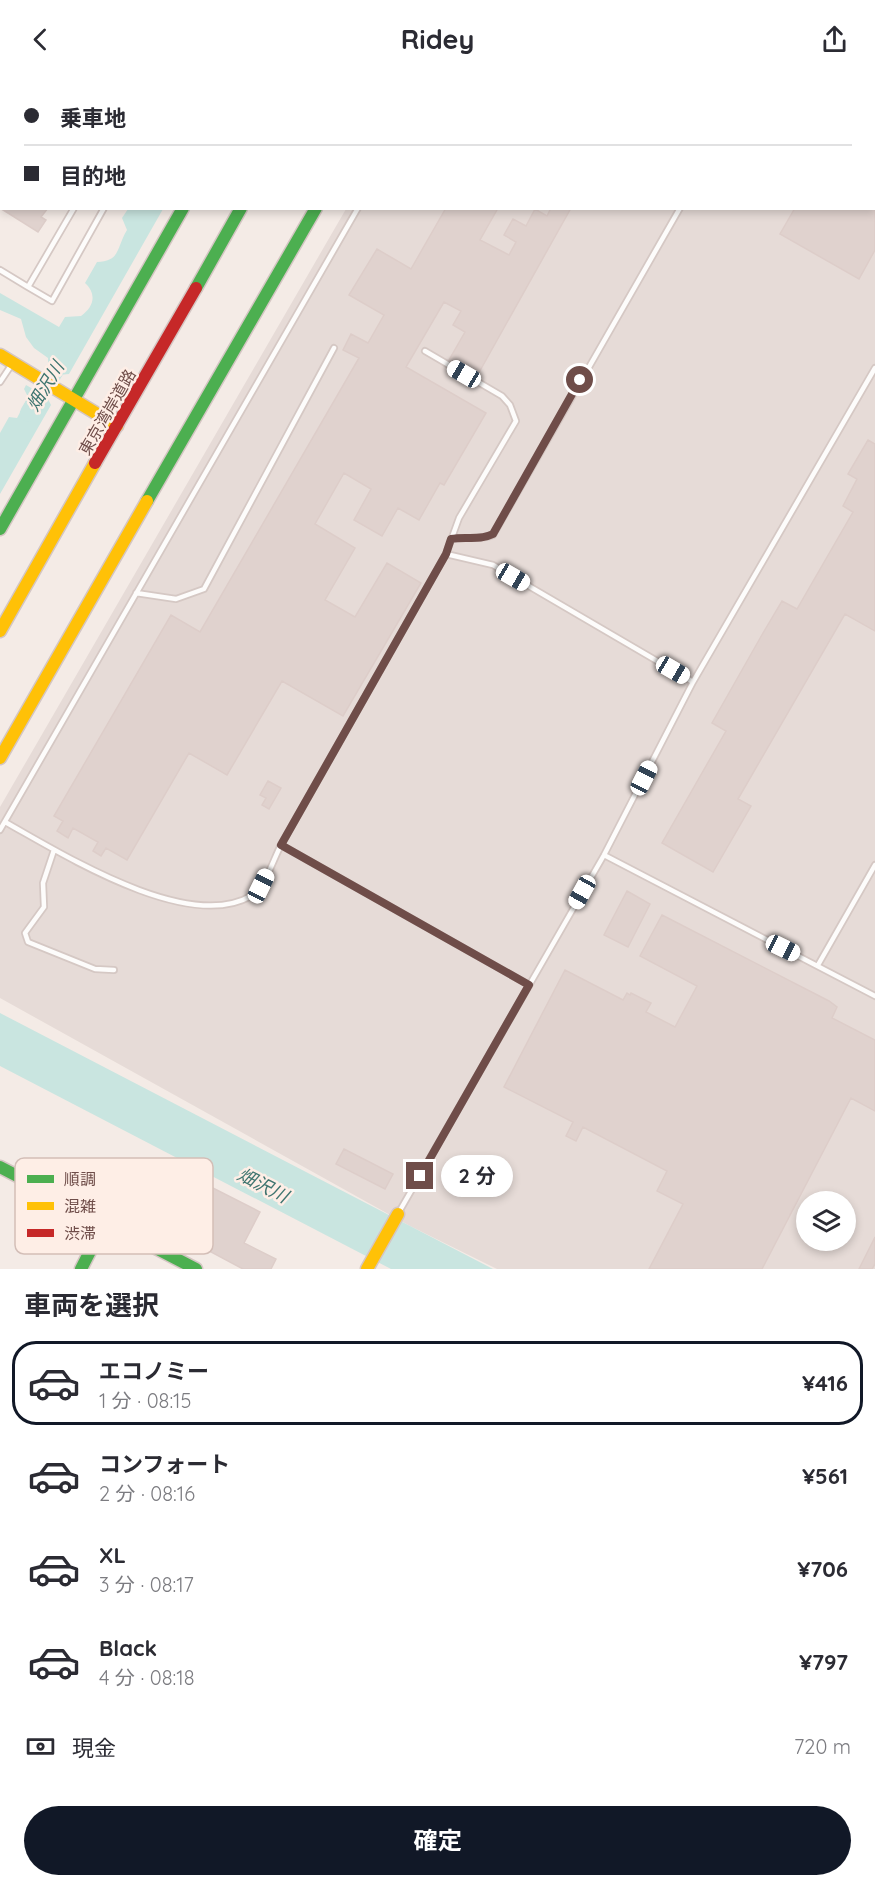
<!DOCTYPE html>
<html lang="ja">
<head>
<meta charset="utf-8">
<style>
	:root { --surface:#fff; --page:#f7f7f7; --text:#2b2b33; --muted:#7c7c81; --line:#e1e1e2; --accent:#111827 }
	body { margin:0; font-family:Quicksand,"Noto Sans JP",sans-serif; background:var(--page); color:var(--text); height:100vh; display:flex; flex-direction:column; font-size:22px; white-space:nowrap }
	* { box-sizing:border-box; margin:0 }
	p { font-size:20px; color:var(--muted) }
	.icon { flex:none; width:33px; height:33px; fill:none; stroke:currentColor; stroke-width:2; stroke-linecap:round; stroke-linejoin:round }
	.map { position:relative; height:1191px; overflow:hidden }
	.side { display:flex; flex-direction:column; background:var(--surface); flex:1 }
	.side>* { flex:none }
	.guide { position:absolute; left:0px; top:0px; width:876px; height:132px; box-shadow:0 3px 9px #0003; display:grid; align-content:center; height:132px; padding:0 24px; background:var(--surface) }
	.buttons { position:absolute; left:796px; top:1113px; display:grid; gap:12px }
	.buttons a { display:grid; place-items:center; width:60px; height:60px; border-radius:50%; background:var(--surface); box-shadow:0 3px 9px #0003; font-size:30px }
	.end { position:absolute; width:27px; height:27px; margin:-14px; border:8px solid #6f4d49; background:#fff; box-shadow:0 0 0 3px #fff }
	.from { border-radius:50% }
	.bubble { position:absolute; height:42px; border-radius:21px; background:var(--surface); box-shadow:0 3px 9px #0003; font-size:20px; font-weight:700; line-height:42px; text-align:center }
	.car { position:absolute; width:18px; height:36px; margin:-18px -9px; border-radius:8px; box-shadow:0 0 4px 2px #0007; background:linear-gradient(#fff 24%,#345 0 40%,#fff 0 76%,#345 0 86%,#fff 0) }
	.guide b { display:flex; align-items:center; gap:21px; height:57px; font-size:22px }
	.guide b+b { border-top:2px solid var(--line) }
	.guide i { width:15px; height:15px; background:var(--text) }
	ul { padding:0; list-style:none }
	li { display:flex; align-items:center; gap:18px; height:84px; margin:0 12px 9px; padding:0 12px; border:3px solid transparent; border-radius:24px }
	li div { flex:1 }
	li b { display:block; font-size:22px }
	li em { font-style:normal; font-weight:700 }
	li.selected { border-color:var(--accent) }
	li>.icon { width:54px; height:54px; stroke-width:1.5 }
	h2 { padding:0 24px; font-size:27px; line-height:72px }
	.pay { display:flex; align-items:center; gap:15px; height:66px; padding:0 24px; font-size:22px }
	.pay p { margin-inline-start:auto }
	.cta { display:flex; gap:12px; margin-top:auto; padding:12px 24px }
	.cta a { flex:1; height:69px; border-radius:36px; background:var(--accent); color:#fff; font-size:24px; font-weight:700; line-height:69px; text-align:center }
	header { display:flex; justify-content:space-between; align-items:center; height:78px; padding:0 24px; background:var(--surface); font-size:27px; font-weight:700 }
	.map>svg:first-child { display:block }
	.industrial { fill:#e6dbd7; fill-rule:evenodd }
	.water { fill:#c9e5e0 }
	.lines { fill:none; stroke-linecap:round; stroke-linejoin:round }
	.river { stroke:#c9e5e0; stroke-width:18 }
	.building { fill:#e0d2ce; stroke:#ddcdc9; stroke-width:1.5 }
	.lane-casing { stroke:#d5c8c4; stroke-width:8 }
	.street-casing { stroke:#d5c8c4; stroke-width:12 }
	.fast-casing { stroke:#d4c6c3; stroke-width:15 }
	.slow-casing { stroke:#d4c6c3; stroke-width:15 }
	.jam-casing { stroke:#d4c6c3; stroke-width:15 }
	.lane { stroke:#fdfcfb; stroke-width:4.5 }
	.street { stroke:#fdfcfb; stroke-width:9 }
	.fast { stroke:#4caf50; stroke-width:12 }
	.slow { stroke:#ffc107; stroke-width:12 }
	.jam { stroke:#c62828; stroke-width:12 }
	.route { stroke:#6f4d49; stroke-width:8 }
	.labels { text-anchor:middle; dominant-baseline:central; stroke-width:5; stroke-linejoin:round; paint-order:stroke }
	.street-label { font-size:16px; fill:#6f4d49; stroke:#feeee6 }
	.water-label { font-size:18px; font-style:italic; fill:#3f7570; stroke:#feeee6 }
	.key { fill:#feeee6; stroke:#d3beb7; stroke-width:1.5 }
	.key-label { font-size:16px; fill:#6f4d49 }
</style>
</head>
<body>
<header><svg class="icon" aria-label="back" viewBox="0 0 24 24"><path d="M15 5l-7 7 7 7"/></svg>Ridey<svg class="icon" aria-label="share" viewBox="0 0 24 24"><path d="M12 15V3M7 8l5-5 5 5M5 13v7h14v-7"/></svg></header>
<div class="map">
<svg width="875" height="1191" viewBox="0 0 875 1191">
	<rect width="100%" height="100%" fill="#f4ebe6"/>
	<path class="industrial" d="M 422,0 L 875,0 L 875,1191 L 497,1191 L 410,1148 L 0,920 L 0,729 L 346,131 L 874,130 L 874,2 ZM 807,1124 L 846,1124 L 846,1162 L 807,1162 Z"/>
	<path class="water" d="M 128,131 L 163,131 L 69,296 L 59,297 L 48,290 L 48,280 L 34,270 L 26,259 L 21,241 L 0,232 L 0,215 L 59,249 L 65,239 L 81,238 C 94,229 97,216 85,205 L 97,184 C 121,183 116,170 127,152 L 122,140 Z
		M 26,307 L 47,319 L 51,327 L 0,416 L 0,355 L 9,339 L 17,340 L 28,319 L 24,311 Z
		M 0,935 L 493,1191 L 391,1191 L 0,988 Z"/>
	<g class="lines">
		<path class="river" d="M 29,335 L 66,274"/>
	</g>
	<path class="building" d="M 0,130 L 48,130 L 41,139 L 46,142 L 38,154 Z
		M 446,130 L 498,130 L 480,162 L 509,177 L 516,164 L 504,157 L 513,141 L 526,148 L 535,131 L 547,138 L 551,130 L 571,130 L 477,298 L 449,282 L 465,254 L 453,247 L 461,233 L 444,224 L 406,289 L 486,335 L 444,407 L 440,405 L 419,442 L 398,430 L 382,458 L 354,442 L 371,411 L 344,395 L 315,446 L 355,470 L 325,522 L 355,539 L 387,485 L 421,505 L 343,638 L 282,603 L 227,697 L 189,675 L 127,782 L 106,770 L 101,778 L 93,773 L 98,764 L 73,750 L 68,760 L 57,753 L 63,743 L 54,738 L 171,537 L 200,554 L 359,280 L 343,272 L 351,256 L 368,265 L 384,237 L 349,217 L 377,171 L 411,191 Z
		M 795,130 L 875,130 L 875,172 L 859,201 L 780,156 Z
		M 868,362 L 875,366 L 875,553 L 845,536 L 738,721 L 751,728 L 713,794 L 662,765 L 726,653 L 712,645 L 763,555 L 782,523 L 797,531 L 853,434 L 843,428 L 857,401 L 848,396 Z
		M 268,703 L 281,710 L 269,731 L 262,727 L 266,720 L 260,717 Z
		M 627,813 L 650,826 L 628,869 L 604,857 Z
		M 662,837 L 829,923 L 837,929 L 832,940 L 875,962 L 875,1033 L 851,1020 L 762,1191 L 649,1191 L 683,1126 L 657,1113 L 667,1093 L 583,1049 L 576,1063 L 566,1058 L 573,1044 L 504,1009 L 565,892 L 623,922 L 627,915 L 630,917 L 631,915 L 651,925 L 646,934 L 675,949 L 697,908 L 640,878 Z
		M 344,1071 L 393,1096 L 385,1111 L 336,1086 Z
		M 205,1106 L 260,1134 L 244,1165 L 276,1181 L 271,1191 L 243,1191 L 181,1158 Z
		M 875,1159 L 875,1186 L 872,1191 L 859,1191 Z"/>
	<g class="lines">
		<defs>
			<path id="lane" d="M 851,0 L 853,2
				M 430,2 L 431,0
				M 662,2 L 663,0
				M 729,2 L 730,0
				M 874,14 L 875,14
				M 0,68 L 2,68
				M 74,130 L 28,209 L 52,223 L 104,130
				M 0,192 L 28,209
				M 0,304 L 12,286
				M 451,461 C 465,458 479,463 493,457 L 680,130
				M 446,476 L 493,487 L 693,604
				M 136,515 L 176,521 L 204,511 L 334,270
				M 5,744 C 61,775 187,855 251,818 C 266,808 273,782 281,767 L 446,476 L 459,440 L 516,343 L 510,327 L 502,318 L 425,273
				M 0,752 L 358,130
				M 281,767 L 529,907
				M 54,772 L 43,805 L 44,829 L 25,855 L 28,864 L 95,891 L 114,892
				M 604,777 L 875,918
				M 818,887 L 875,787
				M 399,1134 L 604,777 L 693,604 L 875,290"/>
			<path id="street" d="M 392,2 L 392,0"/>
			<path id="fast" d="M 11,0 L 11,2
				M 196,210 L 241,130
				M 147,423 L 316,130
				M 0,451 L 183,130
				M 0,1089 L 196,1191
				M 81,1191 L 105,1144"/>
			<path id="slow" d="M 257,2 L 258,0
				M 315,2 L 316,0
				M 0,277 L 117,348
				M 0,553 L 95,385
				M 0,680 L 147,423
				M 367,1191 L 398,1136"/>
			<path id="jam" d="M 0,24 L 2,21
				M 95,385 L 196,210"/>
		</defs>
		<use href="#lane" class="lane-casing"/>
		<use href="#street" class="street-casing"/>
		<use href="#fast" class="fast-casing"/>
		<use href="#slow" class="slow-casing"/>
		<use href="#jam" class="jam-casing"/>
		<use href="#lane" class="lane"/>
		<use href="#street" class="street"/>
		<use href="#fast" class="fast"/>
		<use href="#slow" class="slow"/>
		<use href="#jam" class="jam"/>
	</g>
	<g class="lines">
		<path class="route" d="M 420,1098 L 529,907 L 281,767 L 446,476 L 451,461 C 466,458 479,463 493,456 L 580,302"/>
	</g>
	<g class="labels">
		<g class="street-label">
			<text transform="translate(107 334) rotate(-60)">東京湾岸道路</text>
		</g>
		<g class="water-label">
			<text transform="translate(45 308) rotate(-59)">畑沢川</text>
			<text transform="translate(263 1107) rotate(27)">畑沢川</text>
		</g>
	</g>
	<rect x="15" y="1080" width="198" height="96" rx="9" class="key"/>
	<rect x="27" y="1097" width="27" height="8" fill="#4caf50"/>
	<rect x="27" y="1124" width="27" height="8" fill="#ffc107"/>
	<rect x="27" y="1151" width="27" height="8" fill="#c62828"/>
	<g class="key-label">
		<text x="64" y="1107">順調</text>
		<text x="64" y="1134">混雑</text>
		<text x="64" y="1161">渋滞</text>
	</g>
</svg>
<div class="buttons">
<a><svg class="icon" aria-label="layers" viewBox="0 0 24 24"><path d="M12 4l9 5-9 5-9-5zM3 14l9 5 9-5"/></svg></a>
</div>
<i class="end from" style="left:580px;top:302px"></i>
<i class="end" style="left:420px;top:1098px"></i>
<div class="bubble" style="left:441px;top:1077px;width:72px">2 分</div>
<i class="car" style="left:464px;top:296px;rotate:300deg"></i>
<i class="car" style="left:513px;top:499px;rotate:120deg"></i>
<i class="car" style="left:673px;top:592px;rotate:120deg"></i>
<i class="car" style="left:644px;top:700px;rotate:27deg"></i>
<i class="car" style="left:261px;top:808px;rotate:26deg"></i>
<i class="car" style="left:582px;top:814px;rotate:209deg"></i>
<i class="car" style="left:783px;top:870px;rotate:116deg"></i>
<div class="guide">
<b><i class="from"></i>乗車地</b>
<b><i></i>目的地</b>
</div>
</div>
<section class="side">
<h2>車両を選択</h2>
<ul>
<li class="selected"><svg class="icon" aria-label="car" viewBox="0 0 24 24"><path d="M5 17H2v-5l4-1 3-4h7l3 4 3 1v5h-3M9 17h6M6 11h13"/><circle cx="7" cy="17" r="2"/><circle cx="17" cy="17" r="2"/></svg><div><b>エコノミー</b><p>1 分 · 08:15</p></div><em>¥416</em></li>
<li><svg class="icon" aria-label="car" viewBox="0 0 24 24"><path d="M5 17H2v-5l4-1 3-4h7l3 4 3 1v5h-3M9 17h6M6 11h13"/><circle cx="7" cy="17" r="2"/><circle cx="17" cy="17" r="2"/></svg><div><b>コンフォート</b><p>2 分 · 08:16</p></div><em>¥561</em></li>
<li><svg class="icon" aria-label="car" viewBox="0 0 24 24"><path d="M5 17H2v-5l4-1 3-4h7l3 4 3 1v5h-3M9 17h6M6 11h13"/><circle cx="7" cy="17" r="2"/><circle cx="17" cy="17" r="2"/></svg><div><b>XL</b><p>3 分 · 08:17</p></div><em>¥706</em></li>
<li><svg class="icon" aria-label="car" viewBox="0 0 24 24"><path d="M5 17H2v-5l4-1 3-4h7l3 4 3 1v5h-3M9 17h6M6 11h13"/><circle cx="7" cy="17" r="2"/><circle cx="17" cy="17" r="2"/></svg><div><b>Black</b><p>4 分 · 08:18</p></div><em>¥797</em></li>
</ul>
<div class="pay"><svg class="icon" aria-label="cash" viewBox="0 0 24 24"><path d="M3 7h18v10H3z"/><circle cx="12" cy="12" r="2"/></svg>現金<p>720 m</p></div>
<div class="cta"><a>確定</a></div>
</section>
</body>
</html>
